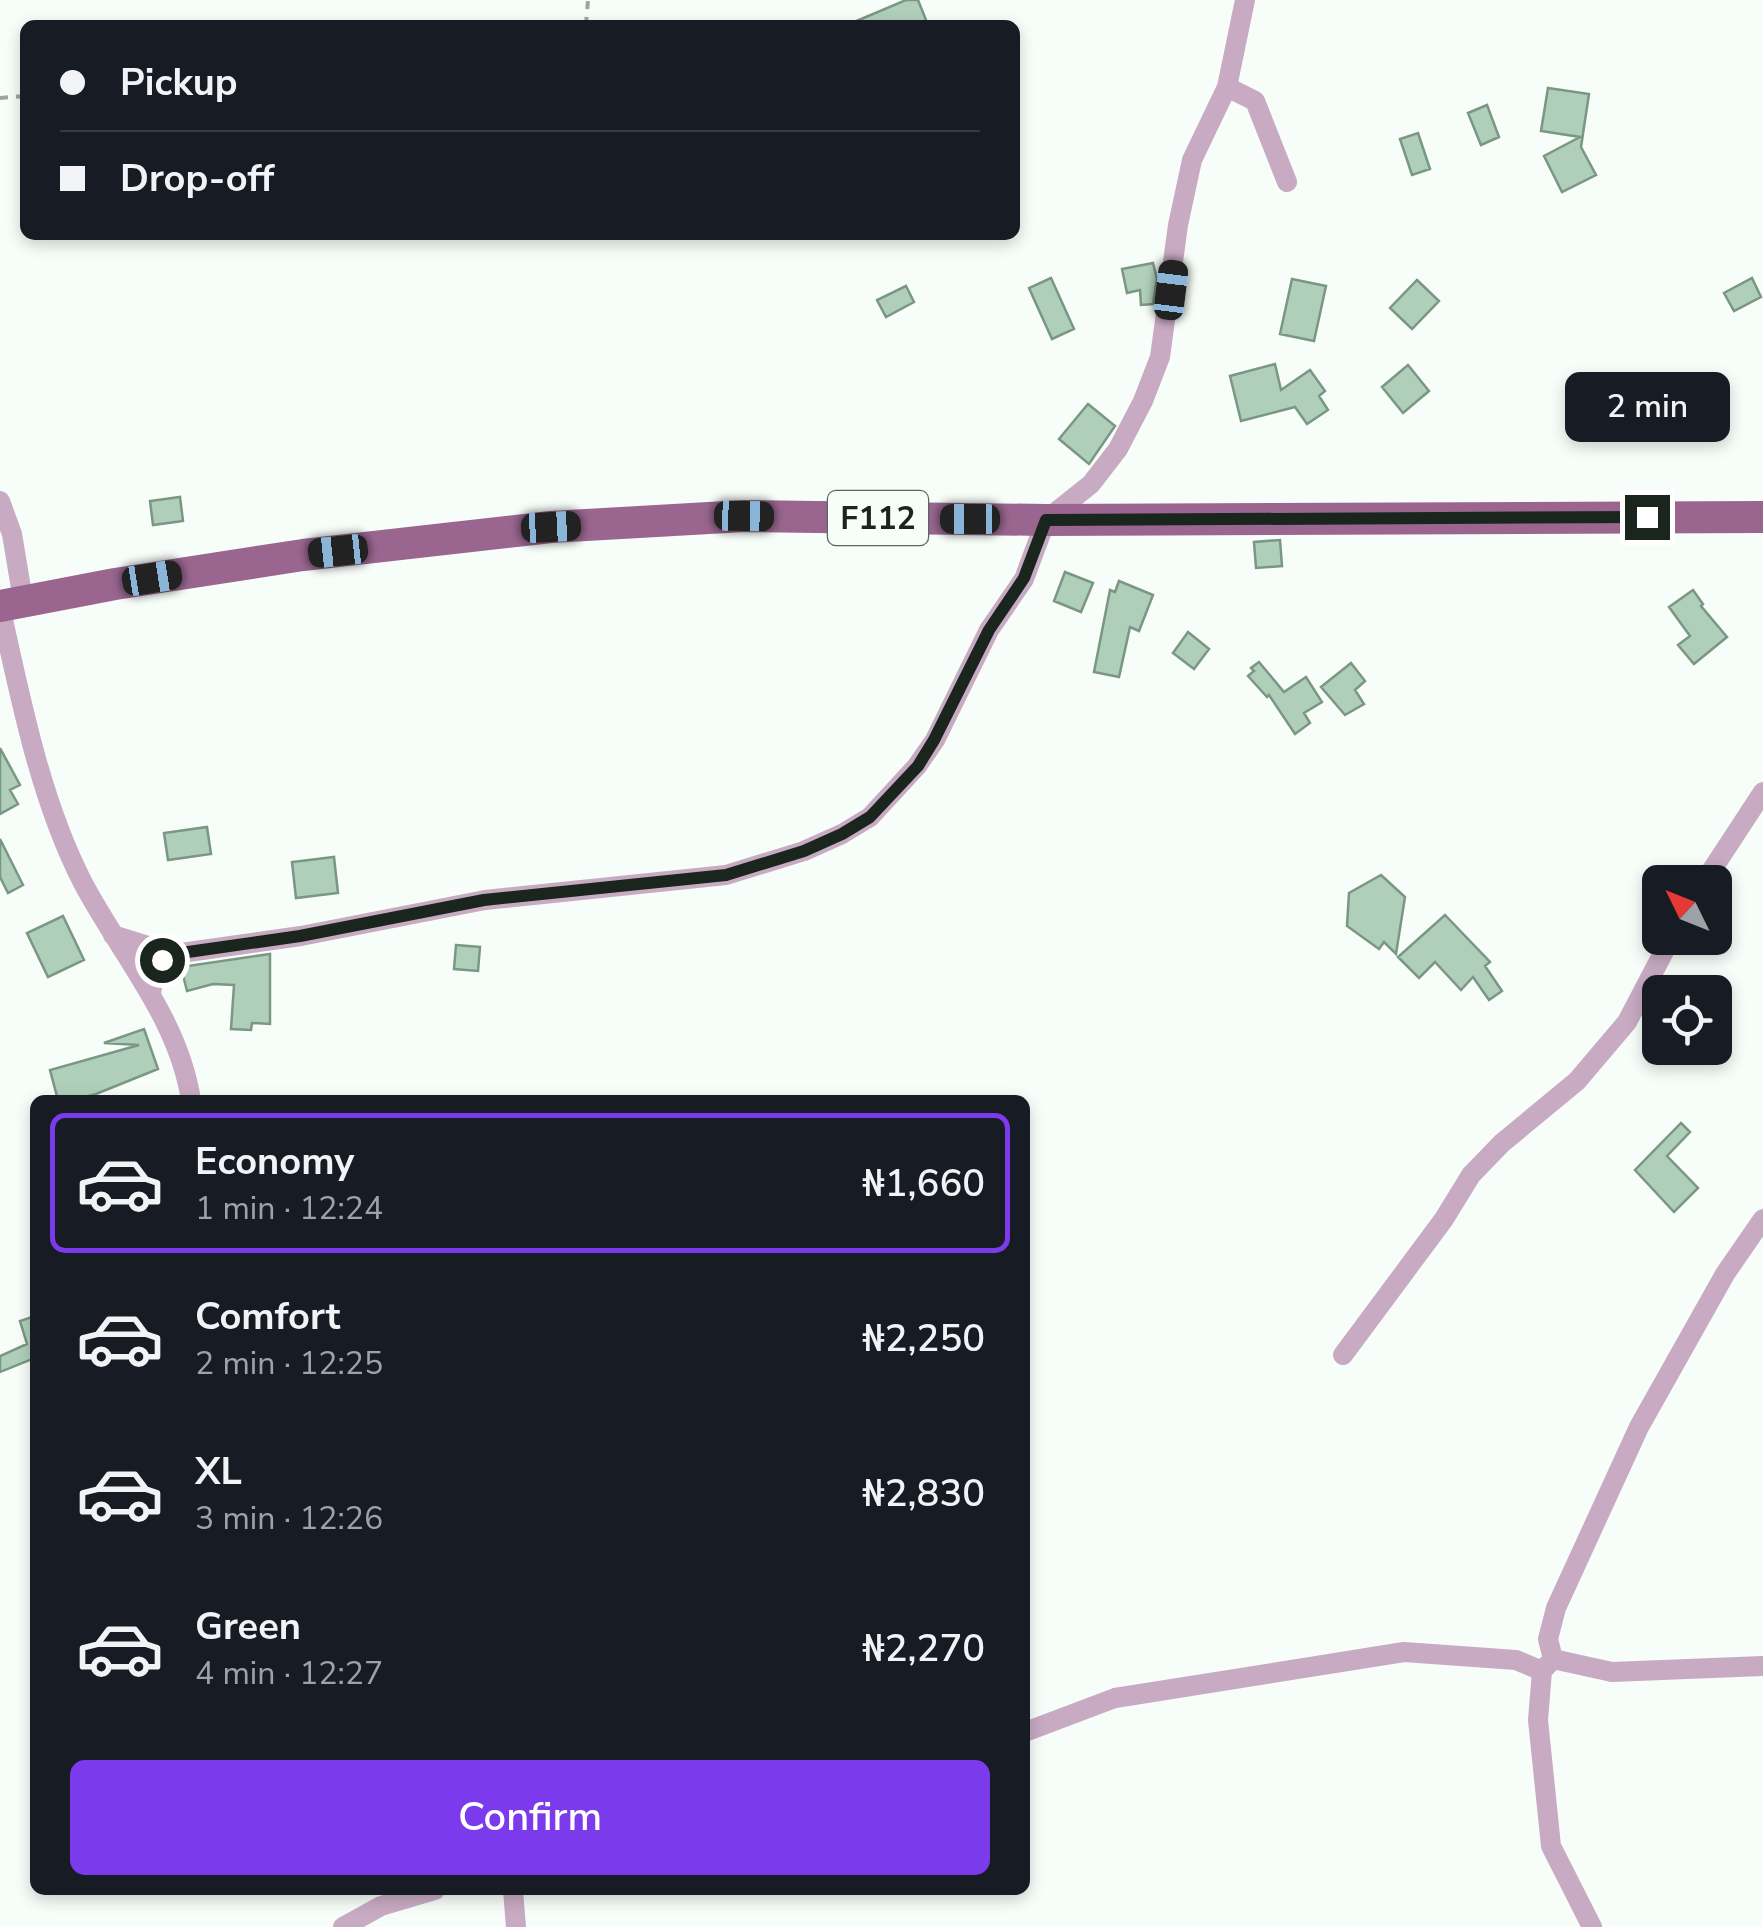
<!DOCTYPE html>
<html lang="en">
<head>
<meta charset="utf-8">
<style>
	:root { --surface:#171b24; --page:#20242c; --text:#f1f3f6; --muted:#9ea1a6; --line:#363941; --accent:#7c3aed }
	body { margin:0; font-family:"Nunito Sans",sans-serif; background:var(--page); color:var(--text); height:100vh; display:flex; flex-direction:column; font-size:38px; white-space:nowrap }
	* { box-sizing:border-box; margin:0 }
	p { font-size:32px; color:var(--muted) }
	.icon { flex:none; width:55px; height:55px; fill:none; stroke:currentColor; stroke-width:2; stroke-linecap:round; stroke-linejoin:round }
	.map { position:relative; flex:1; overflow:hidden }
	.sheet { position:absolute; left:30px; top:1095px; width:1000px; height:800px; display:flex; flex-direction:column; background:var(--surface); border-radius:15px; box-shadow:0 5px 15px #0003 }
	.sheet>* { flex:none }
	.top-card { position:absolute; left:20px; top:20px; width:1000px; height:220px; border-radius:15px; box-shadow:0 5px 15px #0003; display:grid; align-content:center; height:220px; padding:0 40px; background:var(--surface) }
	.needle { width:65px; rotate:313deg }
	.tools { position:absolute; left:1642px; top:865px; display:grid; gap:20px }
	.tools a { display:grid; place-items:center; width:90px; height:90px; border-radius:15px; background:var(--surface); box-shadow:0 5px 15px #0003; font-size:50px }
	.end { position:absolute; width:45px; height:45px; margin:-22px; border:12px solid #1a251e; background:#fff; box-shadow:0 0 0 5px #fff }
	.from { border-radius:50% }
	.bubble { position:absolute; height:70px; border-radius:15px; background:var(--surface); box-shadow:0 5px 15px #0003; font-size:32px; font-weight:600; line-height:70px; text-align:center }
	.car { position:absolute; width:30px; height:60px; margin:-30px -15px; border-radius:12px; box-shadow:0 0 8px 2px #0007; background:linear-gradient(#222 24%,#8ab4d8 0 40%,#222 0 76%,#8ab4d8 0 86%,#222 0) }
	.top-card b { display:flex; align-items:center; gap:35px; height:95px; font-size:38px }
	.top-card b+b { border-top:2px solid var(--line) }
	.top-card i { width:25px; height:25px; background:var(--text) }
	ul { padding:18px 0 0; list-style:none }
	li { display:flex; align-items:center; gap:30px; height:140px; margin:0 20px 15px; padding:0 20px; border:5px solid transparent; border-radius:15px }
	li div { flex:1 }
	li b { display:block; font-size:38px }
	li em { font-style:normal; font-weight:600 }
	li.current { border-color:var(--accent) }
	li>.icon { width:90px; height:90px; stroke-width:1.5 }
	.button { display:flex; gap:20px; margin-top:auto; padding:20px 40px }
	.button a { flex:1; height:115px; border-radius:15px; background:var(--accent); color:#fff; font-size:40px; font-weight:600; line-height:115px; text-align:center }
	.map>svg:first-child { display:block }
	.building { fill:#b0cfbb; stroke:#7a9784; stroke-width:2.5 }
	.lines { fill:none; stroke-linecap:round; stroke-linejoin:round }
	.path { stroke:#9da5a0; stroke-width:4; stroke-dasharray:8 8; stroke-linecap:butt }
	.street { stroke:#c8aac2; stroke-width:20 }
	.primary { stroke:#9a6690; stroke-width:32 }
	.route { stroke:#1a251e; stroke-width:12 }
	.labels { text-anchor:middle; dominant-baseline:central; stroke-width:8; stroke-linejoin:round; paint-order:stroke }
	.shield { fill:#f7fdf9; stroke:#5c6660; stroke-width:2.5 }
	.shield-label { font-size:32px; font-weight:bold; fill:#1a251e }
</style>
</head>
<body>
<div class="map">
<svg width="1763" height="1927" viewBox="0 0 1763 1927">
	<rect width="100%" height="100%" fill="#f7fdf9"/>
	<path class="building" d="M 906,0 L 918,0 L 928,25 L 847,25 Z
		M 1548,88 L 1589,94 L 1581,147 L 1596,175 L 1562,192 L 1544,156 L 1580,137 L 1541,131 Z
		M 1487,105 L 1499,137 L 1481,145 L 1468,113 Z
		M 1418,133 L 1430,169 L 1412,175 L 1400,139 Z
		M 1153,263 L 1157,279 L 1153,304 L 1141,305 L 1140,290 L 1127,293 L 1122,269 Z
		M 1051,278 L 1074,329 L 1052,339 L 1029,288 Z
		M 1752,278 L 1761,297 L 1734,311 L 1724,293 Z
		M 1292,279 L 1326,286 L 1314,341 L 1280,334 Z
		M 1417,280 L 1439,301 L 1412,329 L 1390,308 Z
		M 906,286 L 914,302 L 886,317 L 877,300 Z
		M 1275,364 L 1281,390 L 1310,370 L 1325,391 L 1319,396 L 1328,410 L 1307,424 L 1295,407 L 1241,421 L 1230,376 Z
		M 1408,365 L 1429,391 L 1403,413 L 1382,387 Z
		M 1088,404 L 1115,426 L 1089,464 L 1059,439 Z
		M 180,497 L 183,521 L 153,525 L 150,501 Z
		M 1280,540 L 1282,566 L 1256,568 L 1254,542 Z
		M 1065,572 L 1093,583 L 1081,612 L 1054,601 Z
		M 1119,581 L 1153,595 L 1139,631 L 1130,627 L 1119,677 L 1094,672 L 1110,590 L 1115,592 Z
		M 1693,590 L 1703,604 L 1701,606 L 1727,637 L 1694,664 L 1678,645 L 1690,636 L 1669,607 Z
		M 1188,632 L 1209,649 L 1194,669 L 1173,653 Z
		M 1259,662 L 1284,692 L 1306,677 L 1322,702 L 1304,713 L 1310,723 L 1295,734 L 1269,695 L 1267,697 L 1248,676 L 1254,671 L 1251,668 Z
		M 1351,663 L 1365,681 L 1355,690 L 1364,704 L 1345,715 L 1321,687 Z
		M 0,748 L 20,785 L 10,790 L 18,804 L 0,814 Z
		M 207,827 L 211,854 L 168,860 L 164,833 Z
		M 0,839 L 23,885 L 8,893 L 0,877 Z
		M 334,857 L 338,893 L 296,898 L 292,862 Z
		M 1381,875 L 1405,897 L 1396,954 L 1384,942 L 1379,949 L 1347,926 L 1349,893 Z
		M 1445,915 L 1490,962 L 1485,966 L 1502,991 L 1489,1000 L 1473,977 L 1461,990 L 1435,962 L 1419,978 L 1398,957 Z
		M 63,916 L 84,960 L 48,977 L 27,933 Z
		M 456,945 L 480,947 L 478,971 L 454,969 Z
		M 270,954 L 270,1024 L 252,1023 L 251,1030 L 231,1029 L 234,985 L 213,984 L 187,991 L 181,967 Z
		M 144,1029 L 158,1069 L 96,1094 L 74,1100 L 58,1100 L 50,1070 L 139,1045 L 104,1043 Z
		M 1681,1123 L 1690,1132 L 1667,1156 L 1698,1188 L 1674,1212 L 1635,1170 Z
		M 35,1316 L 35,1358 L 0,1372 L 0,1356 L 27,1344 L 20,1321 Z"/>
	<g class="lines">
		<path class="path" d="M 586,25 L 588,0
			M 0,98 L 25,96"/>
		<path class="street" d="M 1227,87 L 1255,101 L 1287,182
			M 0,501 L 12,534 L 23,600
			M 0,606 C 20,696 40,800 83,883 C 121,955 178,1017 191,1100
			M 1704,882 L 1763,792
			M 113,935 L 174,954
			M 151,994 C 154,973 155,964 174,954 L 301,936 L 485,900 L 726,875 L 804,851 L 842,834 L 870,817 L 917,766 L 935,740 L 989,630 L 1024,579 L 1046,520 L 1091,484 L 1118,449 L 1143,401 L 1160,357 L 1178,225 L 1192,160 L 1227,87 L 1245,0
			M 1343,1355 L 1444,1219 L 1471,1175 L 1502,1143 L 1577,1081 L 1627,1022 L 1671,938
			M 1553,1659 L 1612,1672 L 1763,1666
			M 1542,1671 L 1553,1659 L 1548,1639 L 1556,1608 L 1639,1427 L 1725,1274 L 1763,1219
			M 1025,1732 L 1115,1698 L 1404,1652 L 1516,1660 L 1542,1671 L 1538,1720 L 1551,1846 L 1592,1927
			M 513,1890 L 516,1927
			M 343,1927 L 381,1906 L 435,1890"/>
		<path class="primary" d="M 0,606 L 115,584 L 303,555 L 551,527 L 744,516 L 1046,520 L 1763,517"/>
	</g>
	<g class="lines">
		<path class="route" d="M 162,960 L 174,954 L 300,936 L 484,900 L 726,875 L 804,851 L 842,834 L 870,817 L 918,766 L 934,740 L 989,630 L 1024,578 L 1046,520 L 1647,517"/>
	</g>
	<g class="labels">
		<rect class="shield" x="828" y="491" width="100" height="54" rx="8"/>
		<g class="shield-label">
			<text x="878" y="518">F112</text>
		</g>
	</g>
</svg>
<div class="tools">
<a><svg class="needle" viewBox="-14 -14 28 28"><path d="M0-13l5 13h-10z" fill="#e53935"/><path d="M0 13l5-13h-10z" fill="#9ea1a6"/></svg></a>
<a><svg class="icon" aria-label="locate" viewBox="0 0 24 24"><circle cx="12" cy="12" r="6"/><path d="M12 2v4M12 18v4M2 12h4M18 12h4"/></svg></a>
</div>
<i class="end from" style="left:162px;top:960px"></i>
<i class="end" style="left:1647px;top:517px"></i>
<div class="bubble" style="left:1565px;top:372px;width:165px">2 min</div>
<i class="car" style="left:1171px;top:290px;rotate:7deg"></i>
<i class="car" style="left:744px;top:516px;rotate:91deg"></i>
<i class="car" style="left:970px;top:519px;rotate:270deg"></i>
<i class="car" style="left:551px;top:527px;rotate:87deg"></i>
<i class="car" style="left:338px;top:551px;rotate:264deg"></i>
<i class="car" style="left:152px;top:578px;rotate:81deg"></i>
<div class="top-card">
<b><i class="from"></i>Pickup</b>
<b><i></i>Drop-off</b>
</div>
<section class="sheet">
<ul>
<li class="current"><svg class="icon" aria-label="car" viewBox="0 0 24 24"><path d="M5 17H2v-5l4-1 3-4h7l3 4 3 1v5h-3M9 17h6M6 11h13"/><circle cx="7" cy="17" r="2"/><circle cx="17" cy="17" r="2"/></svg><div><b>Economy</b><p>1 min · 12:24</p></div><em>₦1,660</em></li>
<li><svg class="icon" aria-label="car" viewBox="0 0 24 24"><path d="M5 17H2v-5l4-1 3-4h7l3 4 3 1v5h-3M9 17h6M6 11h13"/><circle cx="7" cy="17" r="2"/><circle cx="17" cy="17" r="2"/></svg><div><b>Comfort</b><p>2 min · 12:25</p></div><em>₦2,250</em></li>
<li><svg class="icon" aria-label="car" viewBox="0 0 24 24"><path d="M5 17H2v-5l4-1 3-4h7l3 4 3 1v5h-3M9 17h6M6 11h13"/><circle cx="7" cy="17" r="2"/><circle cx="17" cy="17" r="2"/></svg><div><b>XL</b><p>3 min · 12:26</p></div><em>₦2,830</em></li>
<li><svg class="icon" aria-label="car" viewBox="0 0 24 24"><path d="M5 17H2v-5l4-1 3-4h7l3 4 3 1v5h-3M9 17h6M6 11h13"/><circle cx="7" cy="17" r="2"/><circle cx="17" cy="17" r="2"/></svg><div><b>Green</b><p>4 min · 12:27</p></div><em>₦2,270</em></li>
</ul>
<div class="button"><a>Confirm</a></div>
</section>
</div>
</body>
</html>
